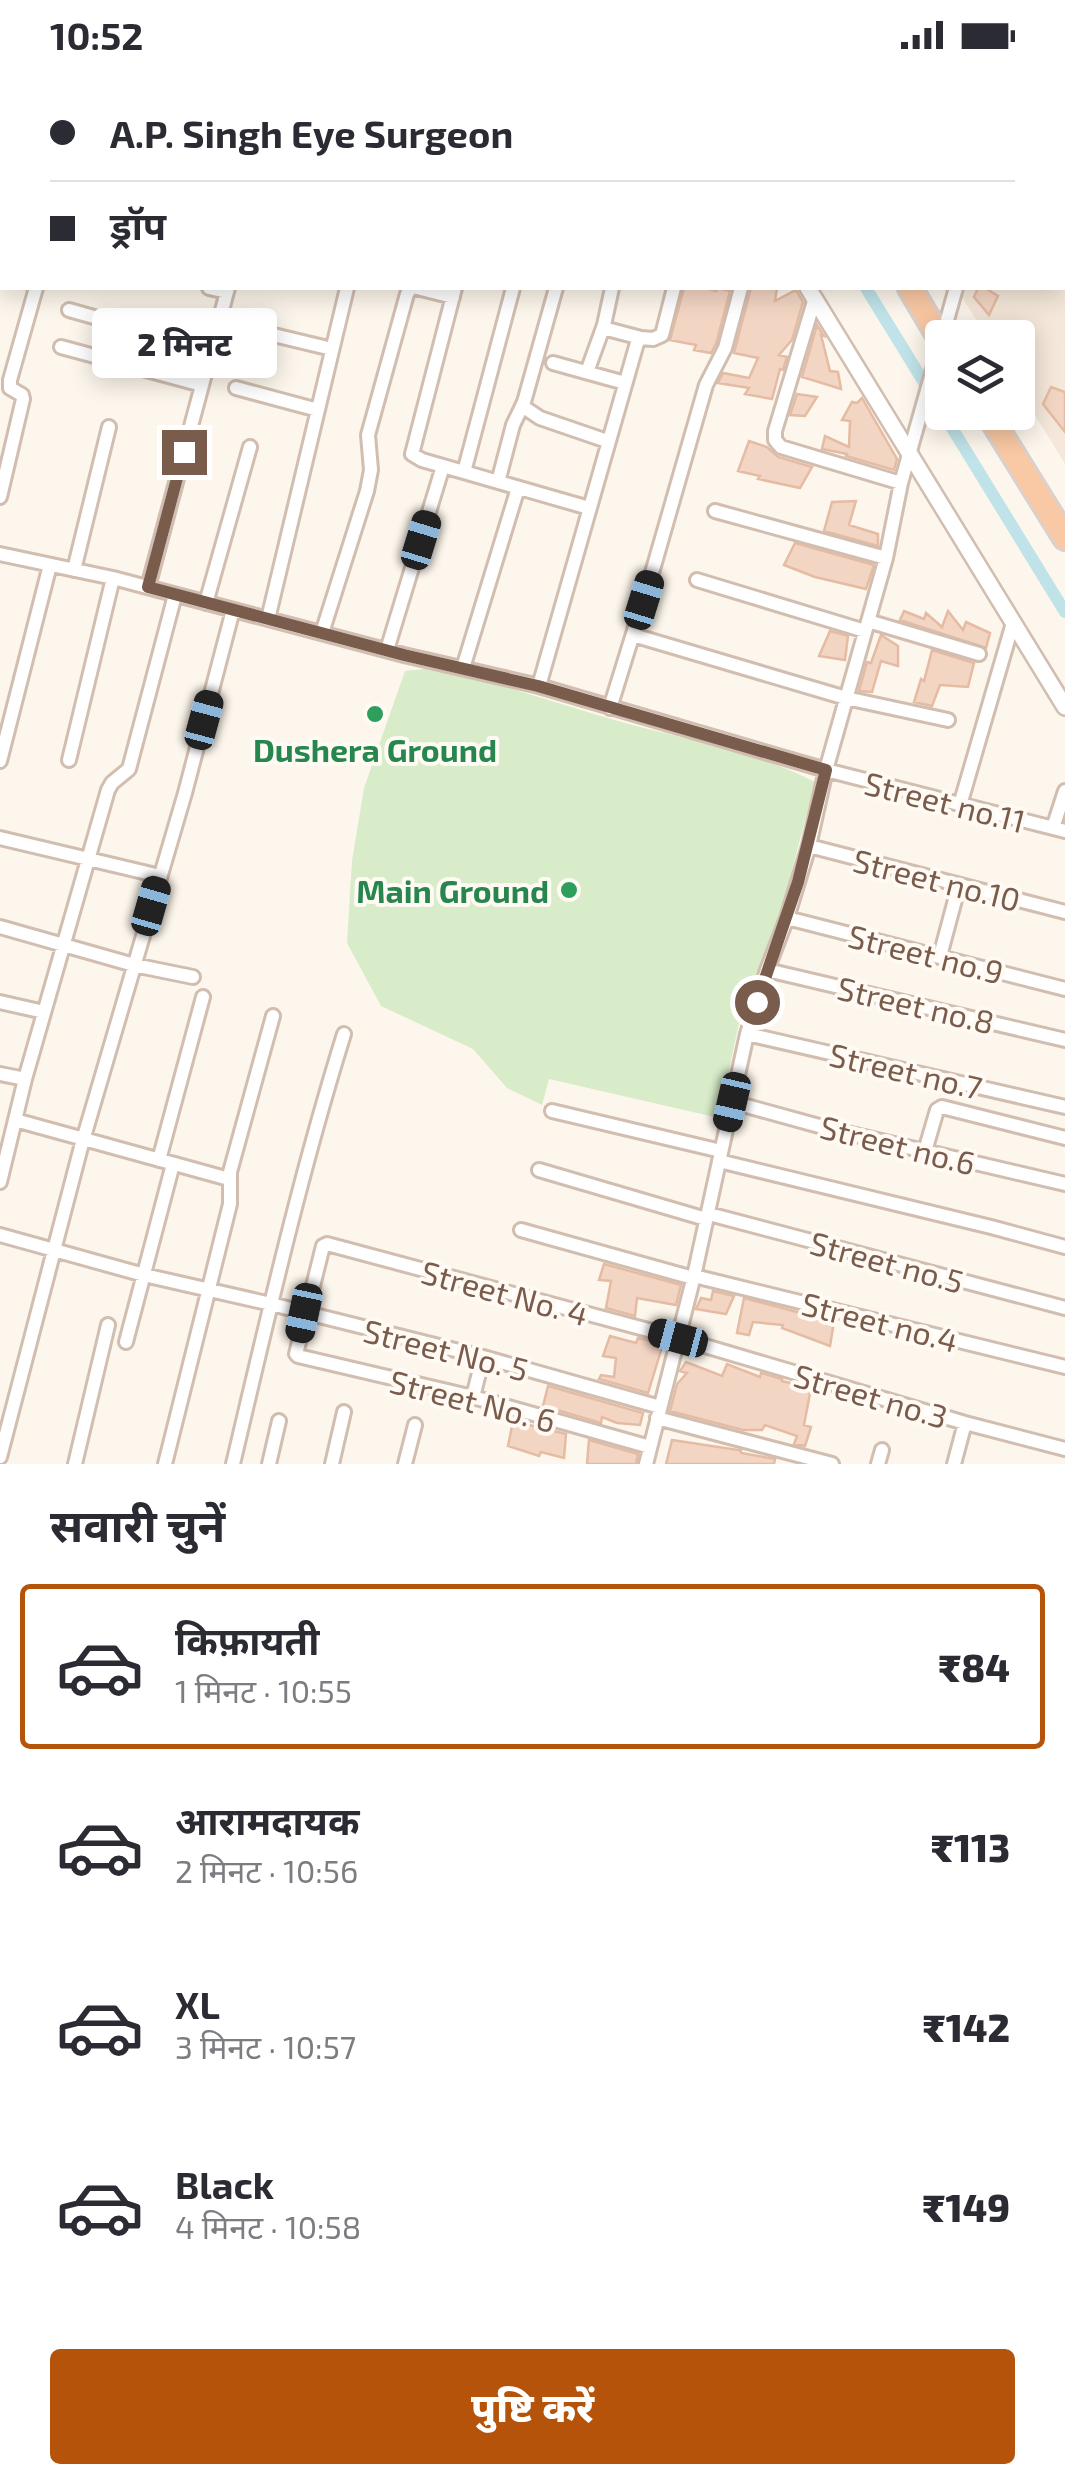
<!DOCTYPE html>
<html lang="hi">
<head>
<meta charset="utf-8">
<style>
	:root { --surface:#fff; --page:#f2f2f3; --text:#2b2b33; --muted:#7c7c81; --line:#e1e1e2; --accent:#b45309 }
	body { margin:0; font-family:"Exo 2","Noto Sans Devanagari",sans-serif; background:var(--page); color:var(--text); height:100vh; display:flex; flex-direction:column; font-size:38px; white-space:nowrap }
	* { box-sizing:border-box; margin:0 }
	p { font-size:32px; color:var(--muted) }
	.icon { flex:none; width:55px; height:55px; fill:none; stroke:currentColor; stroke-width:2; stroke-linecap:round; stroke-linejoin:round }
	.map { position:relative; height:1394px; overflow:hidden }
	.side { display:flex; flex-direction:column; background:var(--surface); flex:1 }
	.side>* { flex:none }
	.banner { position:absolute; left:0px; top:0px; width:1065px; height:220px; box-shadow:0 5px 25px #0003; display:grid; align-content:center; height:220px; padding:0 50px; background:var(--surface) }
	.controls { position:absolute; left:925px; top:250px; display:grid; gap:20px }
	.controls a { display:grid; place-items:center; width:110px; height:110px; border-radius:10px; background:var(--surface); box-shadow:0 5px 25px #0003; font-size:50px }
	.end { position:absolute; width:45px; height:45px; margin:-22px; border:12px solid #7a5c4d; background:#fff; box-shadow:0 0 0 5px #fff }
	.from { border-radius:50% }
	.bubble { position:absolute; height:70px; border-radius:10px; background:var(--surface); box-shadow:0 5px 25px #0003; font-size:32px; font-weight:800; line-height:70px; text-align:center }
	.car { position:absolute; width:30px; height:60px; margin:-30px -15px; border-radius:12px; box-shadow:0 0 8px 2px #0007; background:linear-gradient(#222 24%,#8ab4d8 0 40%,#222 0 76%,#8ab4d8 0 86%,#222 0) }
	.banner b { display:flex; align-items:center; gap:35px; height:95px; font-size:38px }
	.banner b+b { border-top:2px solid var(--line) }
	.banner i { width:25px; height:25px; background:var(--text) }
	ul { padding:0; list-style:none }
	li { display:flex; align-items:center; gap:30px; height:165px; margin:0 20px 15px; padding:0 30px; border:5px solid transparent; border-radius:10px }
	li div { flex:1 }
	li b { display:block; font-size:38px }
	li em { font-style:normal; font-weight:800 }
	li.current { border-color:var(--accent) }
	li>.icon { width:90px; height:90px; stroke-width:1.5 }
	h2 { padding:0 50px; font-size:45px; line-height:120px }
	.button { display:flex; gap:20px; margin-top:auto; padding:20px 50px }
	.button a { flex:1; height:115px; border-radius:10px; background:var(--accent); color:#fff; font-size:40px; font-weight:800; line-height:115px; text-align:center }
	.status { display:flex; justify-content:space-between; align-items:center; height:70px; padding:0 50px; background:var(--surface); direction:ltr }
	.status svg { height:28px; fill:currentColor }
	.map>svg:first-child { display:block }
	.residential { fill:#f5e8da }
	.green { fill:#d8ecc9 }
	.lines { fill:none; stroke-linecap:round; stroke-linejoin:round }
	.canal { stroke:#bfe3e8; stroke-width:12 }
	.building { fill:#f3d5c3; stroke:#e6bba3; stroke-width:2.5 }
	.minor-casing { stroke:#d1beb0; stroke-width:18 }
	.tertiary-casing { stroke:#d1beb0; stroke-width:20 }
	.trunk-casing { stroke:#dad1cd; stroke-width:28 }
	.minor { stroke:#fff; stroke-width:12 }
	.tertiary { stroke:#fff; stroke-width:15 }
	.trunk { stroke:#f9c8a4; stroke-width:22 }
	.route { stroke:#7a5c4d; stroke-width:12 }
	.leisure-dot { fill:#2e9e5b; stroke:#fffaf3; stroke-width:4 }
	.labels { text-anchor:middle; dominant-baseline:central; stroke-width:8; stroke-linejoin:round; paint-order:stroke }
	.leisure-label { font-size:32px; font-weight:bold; fill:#27864d; stroke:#fffaf3 }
	.street-label { font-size:32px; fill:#7a5c4d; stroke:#fffaf3 }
</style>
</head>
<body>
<div class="status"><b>10:52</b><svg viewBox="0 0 49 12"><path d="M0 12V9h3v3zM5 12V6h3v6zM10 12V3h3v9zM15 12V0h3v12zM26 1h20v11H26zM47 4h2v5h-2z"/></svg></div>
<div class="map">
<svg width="1065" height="1394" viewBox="0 0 1065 1394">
	<rect width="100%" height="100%" fill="#fdf6ec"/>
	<path class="residential" d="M 822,0 L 1065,0 L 1065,394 L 1018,317 L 1018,268 L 987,267 L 956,218 L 1062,218 L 1062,2 L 824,2 Z"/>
	<path class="green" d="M 434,598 C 499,613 561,635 625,653 C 688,670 757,682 815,712 L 779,850 L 747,929 L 744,929 L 719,1048 L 549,1009 L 542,1035 L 507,1018 L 473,979 L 381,936 L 347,873 L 352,791 L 364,718 L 405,601 Z"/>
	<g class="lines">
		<path class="canal" d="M 733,0 L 734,2
			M 866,218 L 1065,542"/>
	</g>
	<path class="building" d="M 684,218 L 705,218 L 716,221 L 718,218 L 730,221 L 716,274 L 711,283 L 694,280 L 696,275 L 670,270 Z
		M 751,218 L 777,218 L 775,231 L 796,220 L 803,232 L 792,270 L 779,285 L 787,287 L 783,300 L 780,299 L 772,329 L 745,324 L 749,318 L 718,313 L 723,303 L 749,308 L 758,288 L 734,283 Z
		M 978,218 L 985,218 L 998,226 L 989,245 L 974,227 Z
		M 817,255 L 824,266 L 821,265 L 830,301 L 838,302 L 841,319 L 802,307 Z
		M 1051,317 L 1065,322 L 1065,362 L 1043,334 Z
		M 797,324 L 817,327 L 805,346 L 790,345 Z
		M 862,328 L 897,389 L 894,400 L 846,386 L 847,384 L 822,379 L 825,366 L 849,377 L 850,351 L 842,350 L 852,332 L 857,333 Z
		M 749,371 L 767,377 L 778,387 L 812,397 L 800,418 L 758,409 L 760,406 L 738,401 Z
		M 856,431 L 849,455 L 878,464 L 878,476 L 824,461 L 832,432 Z
		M 795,473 L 874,495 L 866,519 L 815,507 L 784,495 Z
		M 904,541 L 924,549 L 926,543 L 942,557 L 948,541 L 963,560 L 966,552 L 990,563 L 986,578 L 900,550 Z
		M 830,561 L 848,566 L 845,590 L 819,586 Z
		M 881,565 L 898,576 L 898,596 L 881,591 L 872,622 L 859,621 L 867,592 L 871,593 Z
		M 932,580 L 974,593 L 968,617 L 940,615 L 932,636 L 914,632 L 921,609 L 924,611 Z
		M 604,1194 L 681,1215 L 676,1235 L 637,1228 L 635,1246 L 606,1238 L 611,1211 L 599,1210 Z
		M 713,1221 L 734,1226 L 726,1244 L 696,1239 L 701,1228 L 711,1230 Z
		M 744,1228 L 834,1252 L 830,1276 L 782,1258 L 783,1255 L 753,1252 L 749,1265 L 737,1263 Z
		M 610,1266 L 636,1273 L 638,1268 L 663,1274 L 648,1323 L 599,1309 L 601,1305 L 614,1307 L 616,1288 L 603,1286 Z
		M 686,1292 L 722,1306 L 727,1294 L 760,1307 L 761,1303 L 782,1309 L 782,1311 L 811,1318 L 804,1355 L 811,1357 L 805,1376 L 794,1374 L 797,1366 L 765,1355 L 762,1360 L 743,1360 L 670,1341 L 677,1314 L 687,1303 L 680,1301 Z
		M 548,1316 L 643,1343 L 640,1355 L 617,1353 L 602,1347 L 601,1353 L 543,1336 Z
		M 513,1351 L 566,1364 L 564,1388 L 541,1382 L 539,1386 L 508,1376 Z
		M 589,1370 L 638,1384 L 636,1394 L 587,1394 Z
		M 672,1370 L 738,1380 L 741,1380 L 741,1383 L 775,1389 L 774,1394 L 666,1394 Z"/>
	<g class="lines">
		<defs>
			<path id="minor" d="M 237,0 L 247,2
				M 962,0 L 972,2
				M 285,2 L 286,0
				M 346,2 L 346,0
				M 412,2 L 413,0
				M 477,2 L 478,0
				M 545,2 L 546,0
				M 605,2 L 606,0
				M 1016,2 L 1016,0
				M 0,4 L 2,5
				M 1062,19 L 1065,20
				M 0,40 L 2,41
				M 0,107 L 2,108
				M 1062,111 L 1065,111
				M 1062,188 L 1065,188
				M 209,218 L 227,222
				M 417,218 L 453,227
				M 455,218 L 412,384 L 422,390 L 589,438
				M 612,218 L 604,255 L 607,259 L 641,268
				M 815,228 L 775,361 L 775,370 L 781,377 L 901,413
				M 69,240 L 211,280
				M 219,252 L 332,279
				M 61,277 L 202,315
				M 553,293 L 625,313
				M 587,302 L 604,255
				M 236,318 L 318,340
				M 522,336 L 540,348 L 607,371
				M 464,402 L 513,218
				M 498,412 L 513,355 L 524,332 L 556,218
				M 0,427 L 23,329 L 22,325 L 10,318 L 10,310 L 36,218
				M 715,441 L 886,488
				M 0,484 L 113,508 L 404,585 L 539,616 L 826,700 L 1065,761
				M 74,500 L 109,357
				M 697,510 L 865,561
				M 148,517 L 228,218
				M 206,533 L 250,377
				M 268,549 L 347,218
				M 868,551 L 979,584
				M 322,563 L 367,421 L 371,400 L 368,365 L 407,224 L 411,218
				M 633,565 L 846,628 L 948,650
				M 387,580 L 443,396
				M 463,598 L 518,418
				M 539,616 L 637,273 L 641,268 L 653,269 L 662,265 L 674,218
				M 610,638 L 654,496 L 706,315 L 725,278 L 741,218
				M 69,690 L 113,508
				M 0,691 L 50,495
				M 960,735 L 1013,553
				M 1053,758 L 1065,721
				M 0,768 L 160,806
				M 809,776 L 1065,842
				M 787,848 L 1065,919
				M 0,857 L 134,895 L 193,907
				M 940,886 L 959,815
				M 767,900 L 1065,970
				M 0,932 L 44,942
				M 747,964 L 1065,1037
				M 0,1004 L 25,1009
				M 732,1032 L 830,1059 L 1065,1114
				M 552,1041 L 721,1081
				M 15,1050 L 229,1109
				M 925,1081 L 937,1040 L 942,1037 L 1065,1068
				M 159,1090 L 203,927
				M 719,1091 L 991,1157 L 1065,1177
				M 539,1100 L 706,1149
				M 0,1112 L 25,1009 L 108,720 L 112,713 L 129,699 L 175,525
				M 709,1144 L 1065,1238
				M 521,1160 L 693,1208
				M 0,1165 L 144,1205 L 271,1234 L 483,1287 L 660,1337
				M 694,1206 L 1065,1297
				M 126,1272 L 173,1094
				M 473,1327 L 483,1287
				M 657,1348 L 832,1394
				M 650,1377 L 473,1327 L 298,1286 L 296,1284 L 323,1176 L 327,1174 L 678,1268 L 965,1353 L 1065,1379
				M 0,1387 L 81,1077 L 185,723 L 233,540
				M 75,1394 L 108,1255
				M 165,1394 L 230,1134 L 230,1102 L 273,946
				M 233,1394 C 267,1250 300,1105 344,964
				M 269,1394 L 279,1351
				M 332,1394 L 344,1342
				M 405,1394 L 415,1355
				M 646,1394 L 694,1206 L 747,964 L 767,900 L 787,848 L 809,776 L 826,700 L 886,488 L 901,413 L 956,218
				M 878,1394 L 882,1380
				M 954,1394 L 965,1353"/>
			<path id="tertiary" d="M 675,0 L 677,2
				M 808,218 L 1065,637"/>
			<path id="trunk" d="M 777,0 L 779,2
				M 910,218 L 942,272
				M 987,342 L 1065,468"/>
		</defs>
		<use href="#minor" class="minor-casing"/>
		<use href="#tertiary" class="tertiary-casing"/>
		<use href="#trunk" class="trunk-casing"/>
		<use href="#minor" class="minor"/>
		<use href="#tertiary" class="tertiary"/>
		<use href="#trunk" class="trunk"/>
	</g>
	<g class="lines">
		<path class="route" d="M 184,382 L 148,517 L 404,585 L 538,616 L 826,700 L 798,812 L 757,932"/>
	</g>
	<g class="leisure-dot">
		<circle cx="375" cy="644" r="10"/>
		<circle cx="569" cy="820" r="10"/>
	</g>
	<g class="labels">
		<g class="leisure-label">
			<text x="375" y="679">Dushera Ground</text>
			<text x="549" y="820" text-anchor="end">Main Ground</text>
		</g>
		<g class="street-label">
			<text transform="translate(945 731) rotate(14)">Street no.11</text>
			<text transform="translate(937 809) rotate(14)">Street no.10</text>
			<text transform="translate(926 883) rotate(14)">Street no.9</text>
			<text transform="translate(916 934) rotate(13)">Street no.8</text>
			<text transform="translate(906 1000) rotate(13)">Street no.7</text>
			<text transform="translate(898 1074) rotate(14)">Street no.6</text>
			<text transform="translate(887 1191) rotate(15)">Street no.5</text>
			<text transform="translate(505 1222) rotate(15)">Street No. 4</text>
			<text transform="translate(880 1251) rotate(14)">Street no.4</text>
			<text transform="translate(446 1279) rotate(14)">Street No. 5</text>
			<text transform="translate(871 1325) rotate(16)">Street no.3</text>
			<text transform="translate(473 1330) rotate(14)">Street No. 6</text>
		</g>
	</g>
</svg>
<div class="controls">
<a><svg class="icon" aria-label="layers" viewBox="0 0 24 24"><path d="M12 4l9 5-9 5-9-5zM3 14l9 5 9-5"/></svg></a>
</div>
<i class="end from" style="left:757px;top:932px"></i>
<i class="end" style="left:184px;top:382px"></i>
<div class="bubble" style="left:92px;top:238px;width:185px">2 मिनट</div>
<i class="car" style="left:421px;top:470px;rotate:17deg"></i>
<i class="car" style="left:644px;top:530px;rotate:17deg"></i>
<i class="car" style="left:204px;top:650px;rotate:15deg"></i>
<i class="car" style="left:151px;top:836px;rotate:16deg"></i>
<i class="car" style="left:732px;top:1032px;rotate:193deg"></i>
<i class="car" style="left:304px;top:1243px;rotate:192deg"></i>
<i class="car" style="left:678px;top:1268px;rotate:285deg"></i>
<div class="banner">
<b><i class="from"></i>A.P. Singh Eye Surgeon</b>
<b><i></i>ड्रॉप</b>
</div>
</div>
<section class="side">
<h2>सवारी चुनें</h2>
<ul>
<li class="current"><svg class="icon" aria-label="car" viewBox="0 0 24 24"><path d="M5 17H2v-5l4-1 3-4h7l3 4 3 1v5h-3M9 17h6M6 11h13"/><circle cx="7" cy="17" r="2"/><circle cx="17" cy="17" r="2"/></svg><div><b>किफ़ायती</b><p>1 मिनट · 10:55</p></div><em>₹84</em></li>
<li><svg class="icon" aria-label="car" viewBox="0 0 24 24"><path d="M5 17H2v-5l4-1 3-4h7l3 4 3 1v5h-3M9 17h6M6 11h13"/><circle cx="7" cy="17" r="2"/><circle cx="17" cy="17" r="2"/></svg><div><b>आरामदायक</b><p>2 मिनट · 10:56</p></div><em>₹113</em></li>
<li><svg class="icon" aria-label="car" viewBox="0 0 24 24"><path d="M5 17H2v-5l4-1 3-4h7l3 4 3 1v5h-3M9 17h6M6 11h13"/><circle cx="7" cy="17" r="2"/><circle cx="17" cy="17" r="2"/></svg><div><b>XL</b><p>3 मिनट · 10:57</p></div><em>₹142</em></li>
<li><svg class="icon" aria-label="car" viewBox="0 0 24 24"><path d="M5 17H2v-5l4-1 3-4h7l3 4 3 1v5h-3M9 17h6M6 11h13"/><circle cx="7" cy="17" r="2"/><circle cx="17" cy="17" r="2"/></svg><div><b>Black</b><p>4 मिनट · 10:58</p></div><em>₹149</em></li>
</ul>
<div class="button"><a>पुष्टि करें</a></div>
</section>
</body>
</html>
